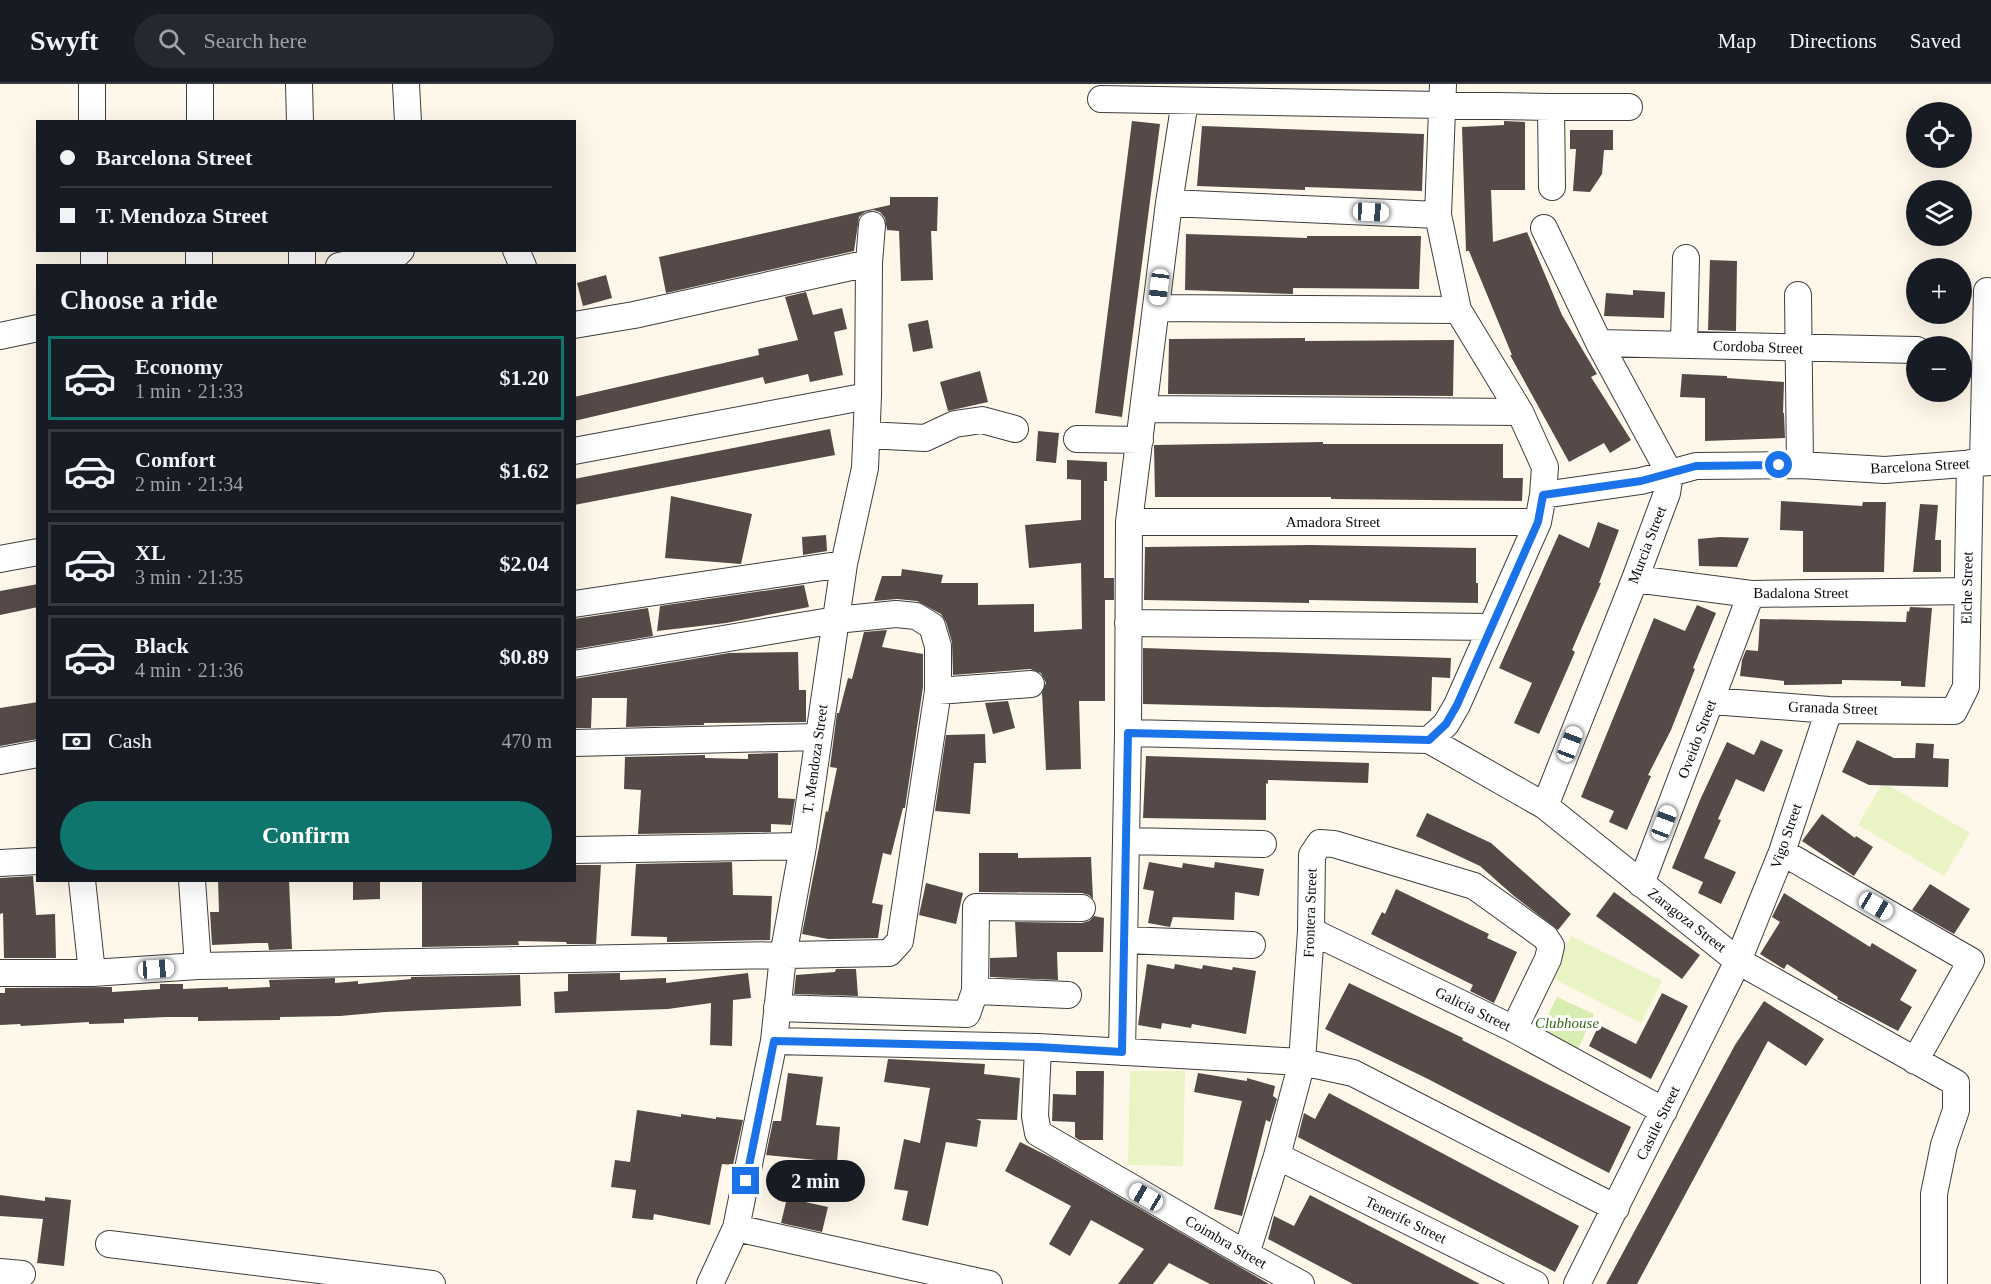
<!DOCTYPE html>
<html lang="en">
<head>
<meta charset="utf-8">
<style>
	:root { --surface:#171b24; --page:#242831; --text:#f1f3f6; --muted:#9ea1a6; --line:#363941; --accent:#0f766e }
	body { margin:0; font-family:Georgia,serif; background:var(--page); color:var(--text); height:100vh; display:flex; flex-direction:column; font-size:22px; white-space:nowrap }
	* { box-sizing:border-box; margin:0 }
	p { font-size:20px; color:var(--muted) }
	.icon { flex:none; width:33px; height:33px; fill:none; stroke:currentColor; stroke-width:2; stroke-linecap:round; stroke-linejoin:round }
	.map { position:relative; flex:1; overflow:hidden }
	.details { position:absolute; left:36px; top:180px; width:540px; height:618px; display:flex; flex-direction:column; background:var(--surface); border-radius:0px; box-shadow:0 6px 24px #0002 }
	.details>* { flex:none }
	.guide { position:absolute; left:36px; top:36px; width:540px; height:132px; border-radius:0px; box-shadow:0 6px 24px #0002; display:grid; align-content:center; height:132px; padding:0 24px; background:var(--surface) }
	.tools { position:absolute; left:1906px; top:18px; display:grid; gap:12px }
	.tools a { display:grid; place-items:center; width:66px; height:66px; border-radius:50%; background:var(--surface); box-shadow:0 6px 24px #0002; font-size:30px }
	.end { position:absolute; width:27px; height:27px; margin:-14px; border:8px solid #1a73e8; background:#fff; box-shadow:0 0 0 3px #fff }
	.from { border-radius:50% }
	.bubble { position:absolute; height:42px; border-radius:21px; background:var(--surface); box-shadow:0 6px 24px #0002; font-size:20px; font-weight:700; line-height:42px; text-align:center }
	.car { position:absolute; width:18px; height:36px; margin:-18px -9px; border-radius:8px; box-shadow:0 0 4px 2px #0007; background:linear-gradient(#fff 24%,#345 0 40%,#fff 0 76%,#345 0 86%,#fff 0) }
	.guide b { display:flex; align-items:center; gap:21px; height:57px; font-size:22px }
	.guide b+b { border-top:2px solid var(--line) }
	.guide i { width:15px; height:15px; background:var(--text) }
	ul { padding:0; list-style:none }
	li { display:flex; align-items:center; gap:18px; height:84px; margin:0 12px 9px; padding:0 12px; border:3px solid var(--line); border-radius:0px }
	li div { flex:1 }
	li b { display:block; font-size:22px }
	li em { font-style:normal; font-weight:700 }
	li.on { border-color:var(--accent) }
	li>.icon { width:54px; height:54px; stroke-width:1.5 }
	h2 { padding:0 24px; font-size:27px; line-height:72px }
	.pay { display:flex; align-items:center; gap:15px; height:66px; padding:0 24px; font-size:22px }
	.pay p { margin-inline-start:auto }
	.primary-button { display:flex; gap:12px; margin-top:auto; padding:12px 24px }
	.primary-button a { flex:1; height:69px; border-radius:36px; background:var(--accent); color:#fff; font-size:24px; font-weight:700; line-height:69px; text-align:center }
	header { display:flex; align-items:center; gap:36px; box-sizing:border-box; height:84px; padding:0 30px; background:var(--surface); border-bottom:2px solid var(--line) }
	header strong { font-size:28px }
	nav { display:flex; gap:33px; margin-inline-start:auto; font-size:21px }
	.search { width:420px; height:54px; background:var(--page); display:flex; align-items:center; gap:15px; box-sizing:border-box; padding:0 21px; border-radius:33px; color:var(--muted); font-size:22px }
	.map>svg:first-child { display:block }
	.green { fill:#d8edb0 }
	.pitch { fill:#e9f3c3 }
	.building { fill:#554a47 }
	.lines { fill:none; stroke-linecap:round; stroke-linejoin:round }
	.minor-casing { stroke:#3e3e3e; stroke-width:28 }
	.minor { stroke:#fff; stroke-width:26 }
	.route { stroke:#1a73e8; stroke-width:8 }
	.labels { text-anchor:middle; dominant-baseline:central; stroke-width:6; stroke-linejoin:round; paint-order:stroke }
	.street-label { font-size:15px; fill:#0b0b0b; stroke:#fff }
	.park-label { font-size:15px; font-style:italic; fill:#336816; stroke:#fff }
</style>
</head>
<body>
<header>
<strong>Swyft</strong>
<div class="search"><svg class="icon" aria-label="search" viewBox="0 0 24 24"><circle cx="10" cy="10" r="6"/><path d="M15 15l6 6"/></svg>Search here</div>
<nav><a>Map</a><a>Directions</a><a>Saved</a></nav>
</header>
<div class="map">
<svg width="1991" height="1200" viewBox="0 0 1991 1200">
	<rect width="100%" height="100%" fill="#fff8ea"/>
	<path class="green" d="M 1557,913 L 1594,930 L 1578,965 L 1540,947 Z"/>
	<path class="pitch" d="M 1883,698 L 1970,749 L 1944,792 L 1858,741 Z
		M 1571,852 L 1662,897 L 1641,939 L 1550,893 Z
		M 1130,987 L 1185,987 L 1183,1082 L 1128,1081 Z"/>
	<path class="building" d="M 1132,37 L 1160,40 L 1122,333 L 1095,329 Z
		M 1504,37 L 1525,38 L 1525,106 L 1491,106 L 1493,158 L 1527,148 L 1562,231 L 1597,290 L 1591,293 L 1631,356 L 1610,369 L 1604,359 L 1569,378 L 1510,271 L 1512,271 L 1469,167 L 1466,167 L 1462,43 L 1504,41 Z
		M 1202,42 L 1424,50 L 1422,107 L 1305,103 L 1305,106 L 1197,102 Z
		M 1570,46 L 1613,46 L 1613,66 L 1604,66 L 1602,90 L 1590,108 L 1573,107 L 1576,65 L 1570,65 Z
		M 890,113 L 938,113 L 937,147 L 931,147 L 933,196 L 901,197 L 899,147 L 887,146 L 885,134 L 880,128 L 873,126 L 865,128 L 859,133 L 854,167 L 666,209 L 659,173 L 890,121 Z
		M 1186,150 L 1307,154 L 1307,152 L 1421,152 L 1419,205 L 1293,204 L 1293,210 L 1185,206 Z
		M 1710,176 L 1737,177 L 1736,247 L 1708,246 Z
		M 606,191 L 612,214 L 583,222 L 577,199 Z
		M 1633,206 L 1665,208 L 1664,234 L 1604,232 L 1606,209 L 1633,211 Z
		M 806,208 L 813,231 L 842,224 L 847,245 L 834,248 L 843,291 L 810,298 L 808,290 L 765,300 L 763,293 L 574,337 L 574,313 L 759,271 L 758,265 L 798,256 L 785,213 Z
		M 928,236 L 933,264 L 913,268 L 908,240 Z
		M 1305,254 L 1305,257 L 1454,256 L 1453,312 L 1168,310 L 1169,255 Z
		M 980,287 L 988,318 L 948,327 L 940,298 Z
		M 1682,290 L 1727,292 L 1727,294 L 1784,298 L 1783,329 L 1784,329 L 1785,354 L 1705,357 L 1705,314 L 1680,313 Z
		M 830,345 L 835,371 L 574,421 L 574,395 Z
		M 1038,347 L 1059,349 L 1056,379 L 1036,377 Z
		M 1323,358 L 1323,360 L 1503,360 L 1503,394 L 1523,394 L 1522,417 L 1331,415 L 1331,413 L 1155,413 L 1154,361 Z
		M 1067,376 L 1107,378 L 1107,397 L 1104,397 L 1104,494 L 1114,494 L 1114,516 L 1105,516 L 1105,617 L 1079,617 L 1081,685 L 1046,686 L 1042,609 L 1046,599 L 1041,589 L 1030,585 L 953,591 L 952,558 L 946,538 L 941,530 L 917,517 L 897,515 L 874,517 L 882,492 L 901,492 L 902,485 L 943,491 L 941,499 L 978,499 L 978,521 L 1034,520 L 1034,548 L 1082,545 L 1081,479 L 1029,484 L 1025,441 L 1081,436 L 1081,396 L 1067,395 Z
		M 671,412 L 752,430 L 741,480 L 665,474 Z
		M 1781,417 L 1862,422 L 1863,418 L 1886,418 L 1884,488 L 1803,488 L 1803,447 L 1780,446 Z
		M 1920,420 L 1938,421 L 1935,456 L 1941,456 L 1941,488 L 1913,488 Z
		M 1598,438 L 1619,446 L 1599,499 L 1601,499 L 1572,566 L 1575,568 L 1539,650 L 1514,639 L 1532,599 L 1499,584 L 1559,450 L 1589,464 Z
		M 826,451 L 827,467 L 803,471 L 802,453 Z
		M 1720,453 L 1749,454 L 1737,483 L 1699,482 L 1698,455 Z
		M 1310,461 L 1476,464 L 1476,499 L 1478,499 L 1478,519 L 1309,516 L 1309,519 L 1144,516 L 1145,463 Z
		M 38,500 L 38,523 L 0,531 L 0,507 Z
		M 804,501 L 809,523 L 726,539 L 657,547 L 660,522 Z
		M 1697,521 L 1716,529 L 1693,584 L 1695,585 L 1671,646 L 1648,691 L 1651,692 L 1627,746 L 1609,738 L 1614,727 L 1581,713 L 1654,534 L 1685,547 Z
		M 1910,523 L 1932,524 L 1925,603 L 1901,602 L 1901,597 L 1842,596 L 1842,600 L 1784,601 L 1784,597 L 1740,592 L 1742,576 L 1746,566 L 1758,567 L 1760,535 L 1906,538 L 1907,527 L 1909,528 Z
		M 648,524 L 653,552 L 575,565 L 574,535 Z
		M 887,546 L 882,563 L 923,570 L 923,603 L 905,724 L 903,724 L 891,771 L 883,769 L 872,819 L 883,821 L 878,854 L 828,855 L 802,850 L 826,727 L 828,728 L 837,684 L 830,683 L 837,629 L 839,629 L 848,594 L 852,595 L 864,548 Z
		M 1143,564 L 1451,574 L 1450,594 L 1432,593 L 1431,627 L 1143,620 Z
		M 798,568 L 799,606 L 806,606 L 806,638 L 704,639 L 704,641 L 626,643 L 627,614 L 592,614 L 591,644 L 574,644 L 574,595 L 729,569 Z
		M 1008,617 L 1015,644 L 993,650 L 985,619 Z
		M 38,618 L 38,655 L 0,662 L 0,624 Z
		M 985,650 L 986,679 L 974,679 L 970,730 L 935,727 L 946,651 Z
		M 1761,656 L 1783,666 L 1764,708 L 1736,695 L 1718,735 L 1721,736 L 1704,774 L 1736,788 L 1721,820 L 1698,809 L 1703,798 L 1672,784 L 1700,716 L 1727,658 L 1754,671 Z
		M 1857,656 L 1894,674 L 1915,674 L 1916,659 L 1934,660 L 1933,674 L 1949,675 L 1948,703 L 1869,701 L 1842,688 Z
		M 778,669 L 778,714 L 795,715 L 791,741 L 771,740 L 771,748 L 638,750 L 641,706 L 624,705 L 625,673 L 705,671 L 705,674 L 748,675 L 748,670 Z
		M 1146,672 L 1369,679 L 1368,699 L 1268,696 L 1268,700 L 1266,699 L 1266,736 L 1143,734 Z
		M 1427,729 L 1491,759 L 1571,830 L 1558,846 L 1514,812 L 1480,782 L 1416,752 Z
		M 1822,730 L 1855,754 L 1856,752 L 1873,763 L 1854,792 L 1802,757 Z
		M 979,769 L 1018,769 L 1018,774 L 1091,773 L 1093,815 L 1089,811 L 1082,809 L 979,808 Z
		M 732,778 L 733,811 L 772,812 L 770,856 L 667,858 L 667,853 L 631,852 L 636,780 Z
		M 1149,778 L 1182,784 L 1183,779 L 1214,784 L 1215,778 L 1264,785 L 1259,812 L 1235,808 L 1234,836 L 1173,833 L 1170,843 L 1148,839 L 1154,807 L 1143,805 Z
		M 574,781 L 601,781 L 596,860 L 567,860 L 566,858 L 518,857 L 519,861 L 422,863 L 422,796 L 574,796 Z
		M 33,792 L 36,831 L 55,830 L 56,874 L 4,874 L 3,829 L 0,830 L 0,794 Z
		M 218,796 L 289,796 L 292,865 L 269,866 L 268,859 L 258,859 L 212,861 L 210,828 L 219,828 Z
		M 353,796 L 380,796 L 380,815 L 353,816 Z
		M 926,799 L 963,809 L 956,840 L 919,831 Z
		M 1930,800 L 1970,825 L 1954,850 L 1912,826 Z
		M 1396,805 L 1489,850 L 1487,854 L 1517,868 L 1494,919 L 1470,907 L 1473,901 L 1371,850 L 1382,828 L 1385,830 Z
		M 1614,808 L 1700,871 L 1682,895 L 1596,832 Z
		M 1784,809 L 1870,863 L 1872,859 L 1917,886 L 1900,916 L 1912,923 L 1898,947 L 1837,915 L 1838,913 L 1787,880 L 1784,885 L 1760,870 L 1780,838 L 1772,833 Z
		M 1094,832 L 1104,834 L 1103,868 L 1057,868 L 1058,896 L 990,893 L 990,874 L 1017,873 L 1015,838 L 1082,839 L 1089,837 Z
		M 1147,880 L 1174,885 L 1175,880 L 1202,885 L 1203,881 L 1232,886 L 1233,883 L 1256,887 L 1246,950 L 1192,940 L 1191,944 L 1162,939 L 1161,945 L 1138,941 Z
		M 836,885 L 856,885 L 858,912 L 794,910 L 796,891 L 835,888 Z
		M 620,889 L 620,896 L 666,894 L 666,899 L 748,889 L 751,914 L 733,916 L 732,962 L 710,961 L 711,919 L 668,925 L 555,929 L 554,908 L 568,907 L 568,890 Z
		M 520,891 L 521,922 L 385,928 L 340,932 L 280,933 L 280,936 L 198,937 L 198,933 L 166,933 L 124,935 L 124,939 L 89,940 L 89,938 L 21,942 L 20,940 L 0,941 L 0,909 L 5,909 L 5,904 L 112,903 L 112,908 L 160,905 L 160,900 L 183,900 L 183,905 L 228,903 L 228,905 L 270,903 L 269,896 L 335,894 L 335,899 L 358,897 L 358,900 L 411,895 L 411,893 Z
		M 1349,899 L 1463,954 L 1462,956 L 1631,1043 L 1609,1089 L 1428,995 L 1325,945 Z
		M 1662,909 L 1688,922 L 1651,995 L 1589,962 L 1599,941 L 1636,960 Z
		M 1764,917 L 1824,955 L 1806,982 L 1768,957 L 1637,1200 L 1606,1200 L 1735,961 Z
		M 888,975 L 985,980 L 984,990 L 1020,994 L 1017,1036 L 976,1035 L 981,1037 L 977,1063 L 946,1058 L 928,1142 L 902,1136 L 908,1107 L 894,1105 L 904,1055 L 920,1059 L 930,1004 L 884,998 Z
		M 1076,987 L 1104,987 L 1103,1056 L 1079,1056 L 1075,1053 L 1075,1038 L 1052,1037 L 1053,1010 L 1076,1011 Z
		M 788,989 L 823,993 L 816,1041 L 840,1043 L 837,1078 L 766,1071 L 773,1037 L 781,1037 Z
		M 1198,989 L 1247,997 L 1247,994 L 1275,1002 L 1273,1012 L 1277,1015 L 1270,1038 L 1266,1036 L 1242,1132 L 1214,1125 L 1242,1017 L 1194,1008 Z
		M 1329,1009 L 1579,1142 L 1555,1188 L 1298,1053 L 1304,1029 L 1315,1035 Z
		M 637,1026 L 681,1033 L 681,1030 L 716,1035 L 716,1033 L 743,1036 L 733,1081 L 722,1080 L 710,1141 L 654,1130 L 653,1136 L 632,1134 L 636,1106 L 611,1103 L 615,1076 L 630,1078 Z
		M 1020,1058 L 1052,1074 L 1269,1200 L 1210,1200 L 1169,1179 L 1153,1200 L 1118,1200 L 1144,1165 L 1091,1136 L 1070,1172 L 1049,1160 L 1071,1122 L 1005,1087 Z
		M 0,1111 L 45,1117 L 45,1113 L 71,1116 L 64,1182 L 37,1179 L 43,1135 L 0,1132 Z
		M 1310,1111 L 1406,1161 L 1480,1200 L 1353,1200 L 1268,1155 L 1274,1132 L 1294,1142 Z
		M 787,1114 L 828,1123 L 822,1148 L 781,1139 Z"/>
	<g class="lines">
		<defs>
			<path id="minor" d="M 92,0 L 92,38
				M 299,0 L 300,38
				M 406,0 L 408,38
				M 1101,15 L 1551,23 L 1629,23
				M 1551,23 L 1552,103
				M 200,38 L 200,0
				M 1169,119 L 1438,131
				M 1544,144 L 1599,259 L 1670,390 L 1667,409 L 1635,495 L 1545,722
				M 94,166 L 94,182
				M 302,166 L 302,182
				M 516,166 L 523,182
				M 199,182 L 199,166
				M 339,182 L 397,170 L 401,166
				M 1798,211 L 1800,381
				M 1156,224 L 1458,226
				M 574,241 L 634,231 L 869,179
				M 0,252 L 38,244
				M 1599,259 L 1917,266
				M 1684,261 L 1686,174
				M 1144,325 L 1520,328
				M 867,351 L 925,354 L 955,340 L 982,336 L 1015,345
				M 1077,355 L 1140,356
				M 574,367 L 868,312
				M 1983,378 L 1987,207
				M 1543,411 L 1641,397 L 1696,382 L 1800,381 L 1885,386 L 1991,378
				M 1129,438 L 1538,438
				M 0,475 L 38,468
				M 1635,495 L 1751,510 L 1967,507
				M 574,520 L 844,480
				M 1128,539 L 1491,543
				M 938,607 L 1031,600
				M 1712,617 L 1829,626 L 1954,627 L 1966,603 L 1970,379
				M 1128,649 L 1429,656 L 1446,640 L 1457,621 L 1538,438 L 1543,411 L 1545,383 L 1520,328 L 1458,226 L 1438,131 L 1443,0
				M 1429,656 L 1545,722 L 1738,877 L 1956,999 L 1956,1026 L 1944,1061 L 1934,1110 L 1934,1200
				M 574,659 L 818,653
				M 0,677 L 38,670
				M 1127,757 L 1263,760
				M 574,766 L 803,762
				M 1782,768 L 1971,877 L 1915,977
				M 0,779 L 38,777
				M 82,796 L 92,889
				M 192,796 L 198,882
				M 1641,800 L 1751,510
				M 1311,847 L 1514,945 L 1664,1027
				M 1125,856 L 1252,861
				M 0,889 L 92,889 L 198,882 L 889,869 L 900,857 L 938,607 L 938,562 L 932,542 L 916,532 L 896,530 L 836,536 L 574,580
				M 975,907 L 1068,911
				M 777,924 L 967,930 L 975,907 L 976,823 L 1082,824
				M 774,957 L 1038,963 L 1302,978 L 1353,989 L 1616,1124
				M 1038,963 L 1035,1032 L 1038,1049 L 1246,1170 L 1301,1200
				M 1122,968 L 1128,649 L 1129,438 L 1169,119 L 1185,17
				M 1277,1072 L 1535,1200
				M 736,1144 L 989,1200
				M 109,1160 L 432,1200
				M 1246,1170 L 1277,1072 L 1302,978 L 1311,847 L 1312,771 L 1320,759 L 1334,760 L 1474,802 L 1545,853 L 1551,862 L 1548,875 L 1514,945
				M 0,1188 L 22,1190
				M 710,1200 L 736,1144 L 774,957 L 783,872 L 803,762 L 844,480 L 865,384 L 868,312 L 869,179 L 872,141
				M 1577,1200 L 1738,877 L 1782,768 L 1829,626"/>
		</defs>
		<use href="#minor" class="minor-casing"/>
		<use href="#minor" class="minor"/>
	</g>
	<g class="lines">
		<path class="route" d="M 746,1097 L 774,957 L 1038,963 L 1122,968 L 1128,649 L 1429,656 L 1446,640 L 1457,621 L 1538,438 L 1543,411 L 1641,397 L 1696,382 L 1779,381"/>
	</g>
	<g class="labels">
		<g class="street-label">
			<text transform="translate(1758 263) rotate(2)">Cordoba Street</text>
			<text transform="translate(1920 382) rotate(-3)">Barcelona Street</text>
			<text x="1333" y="438">Amadora Street</text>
			<text transform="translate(1647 461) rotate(-69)">Murcia Street</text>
			<text transform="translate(1967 504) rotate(-89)">Elche Street</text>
			<text x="1801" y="509">Badalona Street</text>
			<text transform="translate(1833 624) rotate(2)">Granada Street</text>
			<text transform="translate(1697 655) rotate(-69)">Oveido Street</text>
			<text transform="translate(815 675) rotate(-82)">T. Mendoza Street</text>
			<text transform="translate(1786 752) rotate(-71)">Vigo Street</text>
			<text transform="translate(1310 829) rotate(-88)">Frontera Street</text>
			<text transform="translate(1687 836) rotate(38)">Zaragoza Street</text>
			<text transform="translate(1473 925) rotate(26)">Galicia Street</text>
			<text transform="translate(1658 1039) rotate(-64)">Castile Street</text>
			<text transform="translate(1406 1136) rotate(26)">Tenerife Street</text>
			<text transform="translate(1226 1158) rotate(30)">Coimbra Street</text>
		</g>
		<g class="park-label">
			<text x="1567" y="939">Clubhouse</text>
		</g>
	</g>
</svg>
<div class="tools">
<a><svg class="icon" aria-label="locate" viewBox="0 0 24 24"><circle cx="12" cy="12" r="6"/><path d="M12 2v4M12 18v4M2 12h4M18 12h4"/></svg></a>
<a><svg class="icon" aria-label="layers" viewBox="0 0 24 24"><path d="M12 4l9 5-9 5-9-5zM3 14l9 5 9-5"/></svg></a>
<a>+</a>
<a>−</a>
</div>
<i class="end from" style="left:1779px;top:381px"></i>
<i class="end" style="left:746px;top:1097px"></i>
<div class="bubble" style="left:766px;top:1076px;width:99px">2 min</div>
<i class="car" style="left:1371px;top:128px;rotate:93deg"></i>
<i class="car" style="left:1159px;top:203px;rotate:187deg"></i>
<i class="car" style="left:1570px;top:660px;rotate:21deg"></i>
<i class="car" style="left:1664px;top:739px;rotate:21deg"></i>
<i class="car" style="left:1876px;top:822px;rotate:120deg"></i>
<i class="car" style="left:156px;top:885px;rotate:86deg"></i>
<i class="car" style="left:1146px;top:1113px;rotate:300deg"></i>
<div class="guide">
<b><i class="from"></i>Barcelona Street</b>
<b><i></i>T. Mendoza Street</b>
</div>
<section class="details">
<h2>Choose a ride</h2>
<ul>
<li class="on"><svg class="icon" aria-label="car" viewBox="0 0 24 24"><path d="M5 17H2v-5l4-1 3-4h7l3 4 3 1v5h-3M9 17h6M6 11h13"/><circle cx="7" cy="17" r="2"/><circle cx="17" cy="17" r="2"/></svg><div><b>Economy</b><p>1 min · 21:33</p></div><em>$1.20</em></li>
<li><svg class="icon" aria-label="car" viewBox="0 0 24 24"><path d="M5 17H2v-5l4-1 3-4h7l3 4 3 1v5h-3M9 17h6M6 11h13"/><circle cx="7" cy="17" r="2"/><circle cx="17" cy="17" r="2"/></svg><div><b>Comfort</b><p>2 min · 21:34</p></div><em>$1.62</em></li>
<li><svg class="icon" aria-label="car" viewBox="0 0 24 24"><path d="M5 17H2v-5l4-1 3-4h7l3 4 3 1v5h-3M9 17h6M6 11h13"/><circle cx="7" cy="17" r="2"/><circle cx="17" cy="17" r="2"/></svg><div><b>XL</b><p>3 min · 21:35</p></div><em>$2.04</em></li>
<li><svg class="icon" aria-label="car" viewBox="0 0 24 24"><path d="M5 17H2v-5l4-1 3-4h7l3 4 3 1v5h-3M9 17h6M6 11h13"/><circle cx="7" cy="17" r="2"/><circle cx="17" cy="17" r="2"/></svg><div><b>Black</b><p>4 min · 21:36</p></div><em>$0.89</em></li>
</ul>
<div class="pay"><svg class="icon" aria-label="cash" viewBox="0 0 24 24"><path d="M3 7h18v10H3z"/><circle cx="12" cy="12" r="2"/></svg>Cash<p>470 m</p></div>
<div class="primary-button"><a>Confirm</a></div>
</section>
</div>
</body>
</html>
